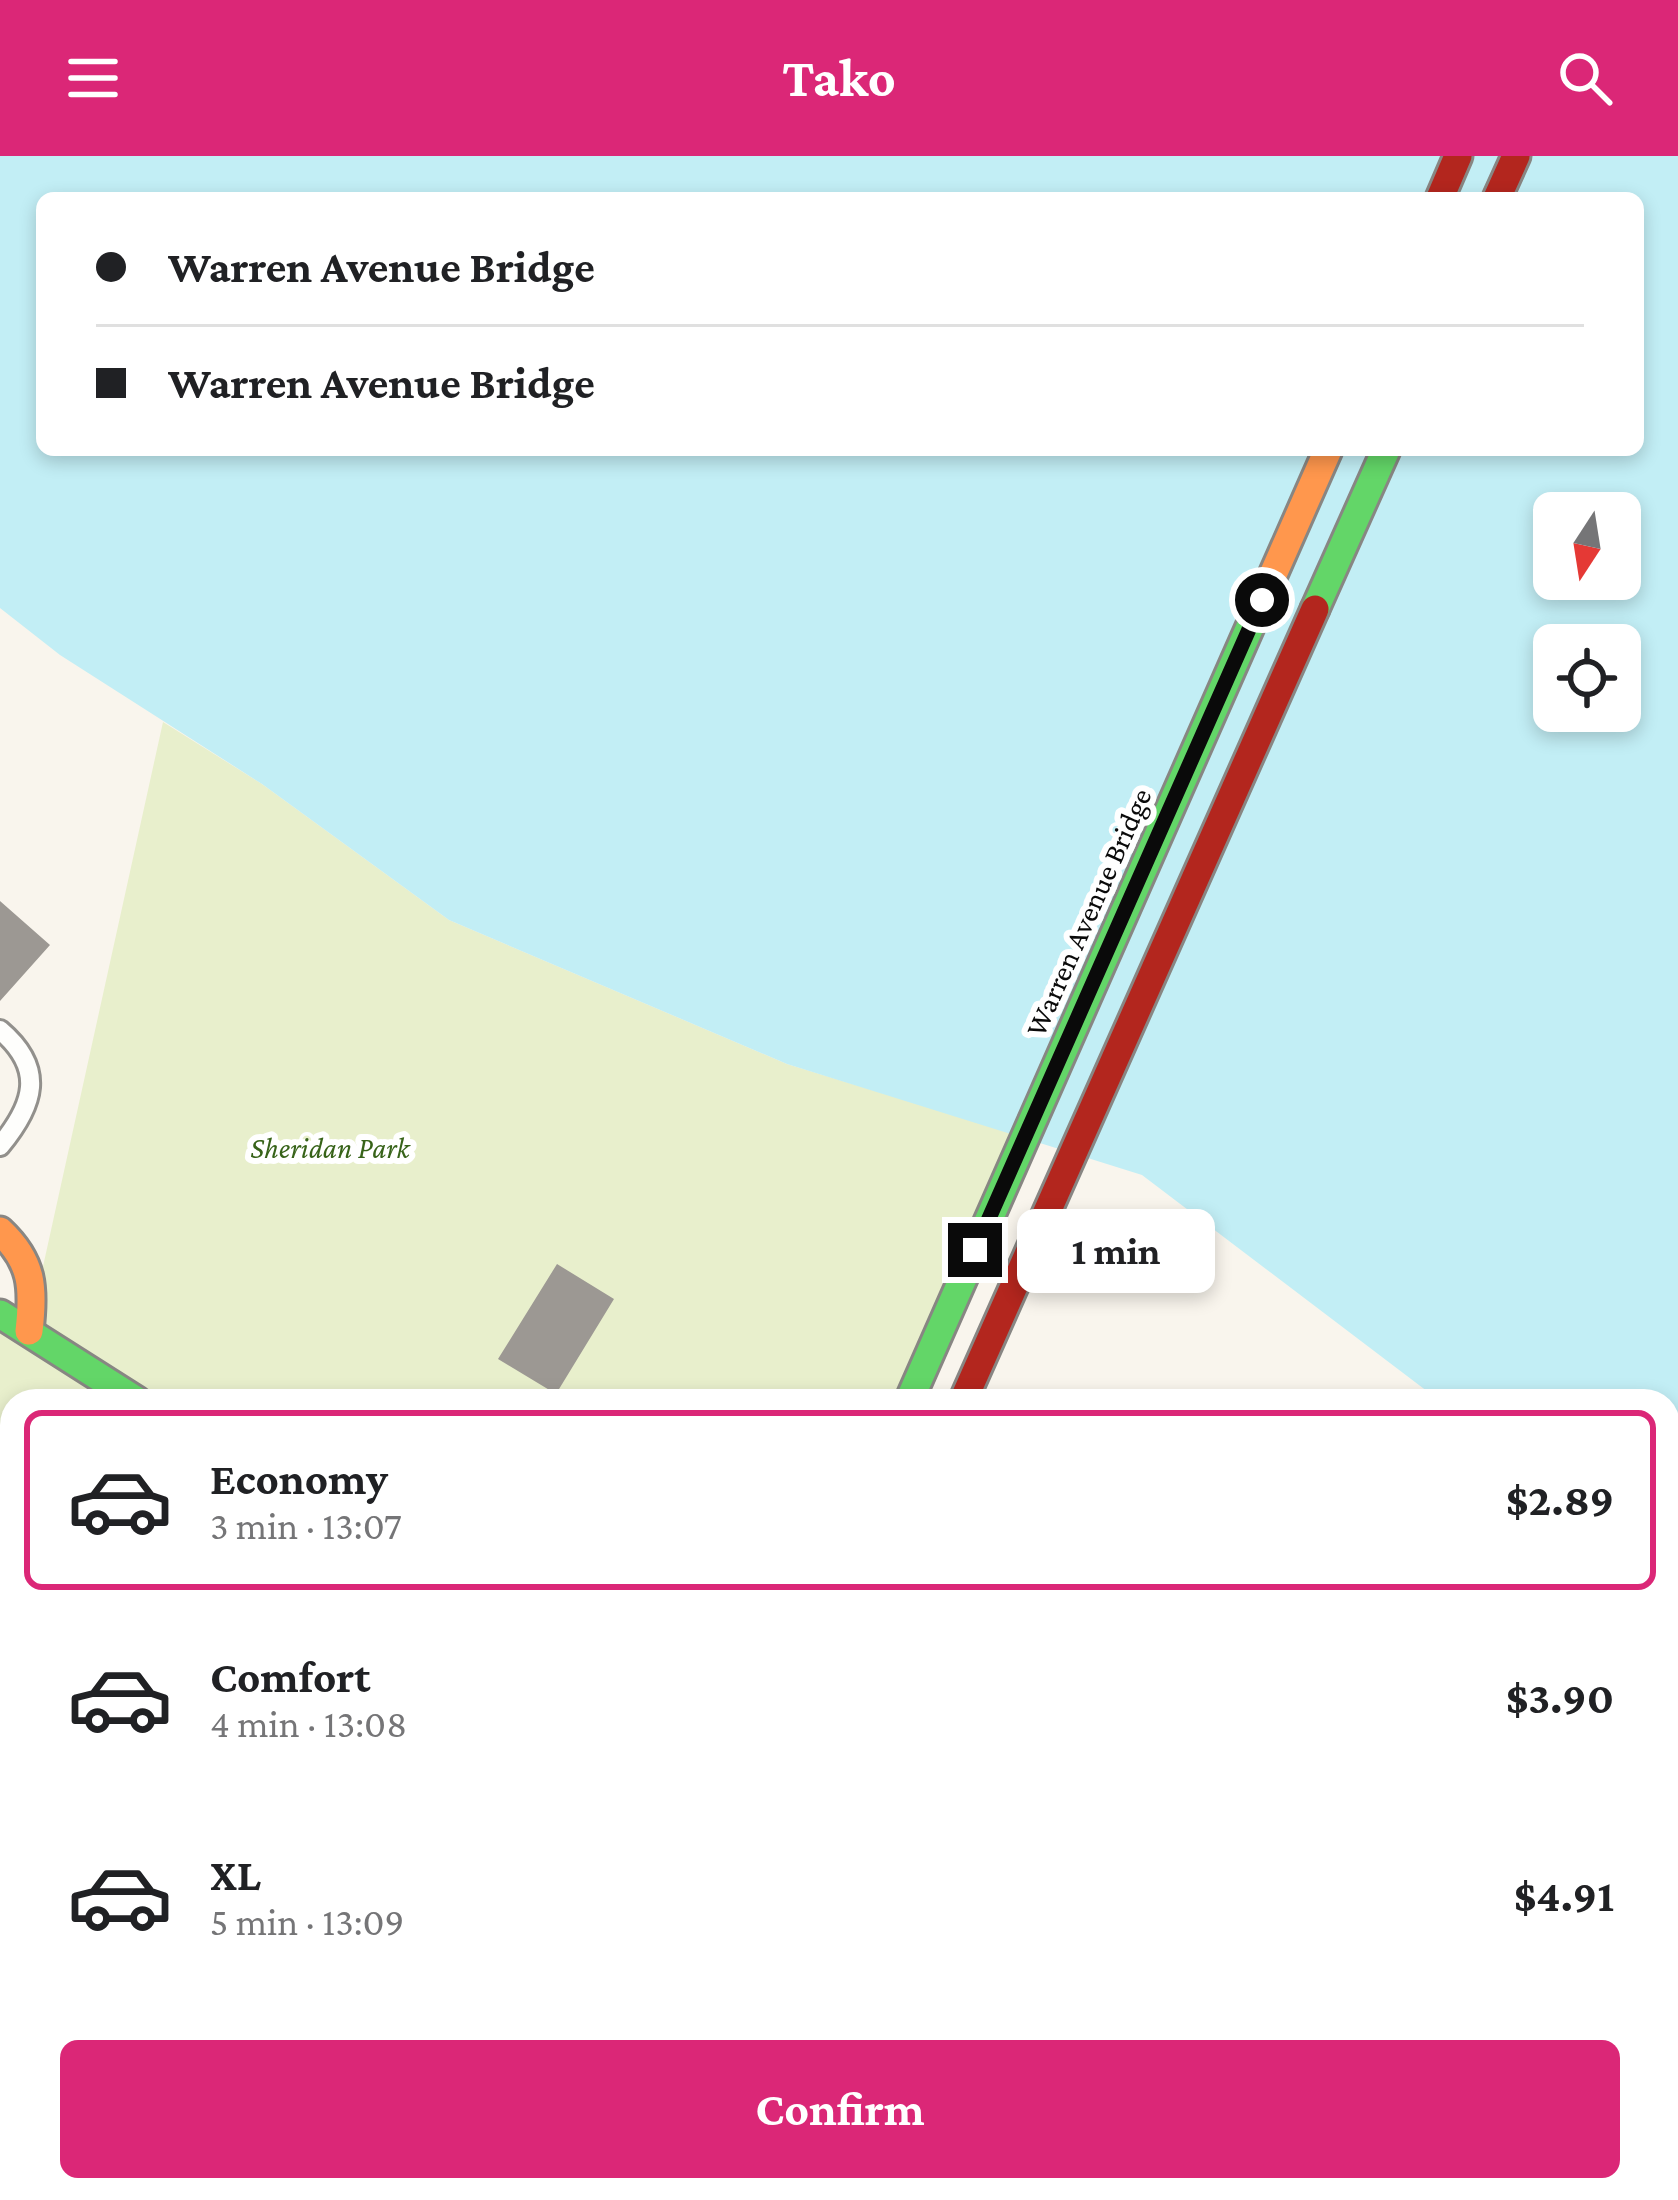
<!DOCTYPE html>
<html lang="en">
<head>
<meta charset="utf-8">
<style>
	:root { --surface:#fff; --page:#f6f6f6; --text:#202124; --muted:#757577; --line:#e0e0e0; --accent:#db2777 }
	body { margin:0; font-family:"Crimson Pro",serif; background:var(--page); color:var(--text); height:100vh; display:flex; flex-direction:column; font-size:45px; white-space:nowrap }
	* { box-sizing:border-box; margin:0 }
	p { font-size:39px; color:var(--muted) }
	.icon { flex:none; width:66px; height:66px; fill:none; stroke:currentColor; stroke-width:2; stroke-linecap:round; stroke-linejoin:round }
	.map { position:relative; flex:1; overflow:hidden }
	.panel { position:absolute; left:0px; top:1233px; width:1680px; height:813px; display:flex; flex-direction:column; background:var(--surface); border-radius:36px 36px 0 0; box-shadow:0 6px 18px #0003 }
	.panel>* { flex:none }
	.guide { position:absolute; left:36px; top:36px; width:1608px; height:264px; border-radius:18px; box-shadow:0 6px 18px #0003; display:grid; align-content:center; height:264px; padding:0 60px; background:var(--surface) }
	.needle { width:78px; rotate:192deg }
	.buttons { position:absolute; left:1533px; top:336px; display:grid; gap:24px }
	.buttons a { display:grid; place-items:center; width:108px; height:108px; border-radius:18px; background:var(--surface); box-shadow:0 6px 18px #0003; font-size:60px }
	.end { position:absolute; width:54px; height:54px; margin:-27px; border:15px solid #0a0a0a; background:#fff; box-shadow:0 0 0 6px #fff }
	.from { border-radius:50% }
	.bubble { position:absolute; height:84px; border-radius:18px; background:var(--surface); box-shadow:0 6px 18px #0003; font-size:39px; font-weight:700; line-height:84px; text-align:center }
	.guide b { display:flex; align-items:center; gap:42px; height:114px; font-size:45px }
	.guide b+b { border-top:3px solid var(--line) }
	.guide i { width:30px; height:30px; background:var(--text) }
	ul { padding:21px 0 0; list-style:none }
	li { display:flex; align-items:center; gap:36px; height:180px; margin:0 24px 18px; padding:0 36px; border:6px solid transparent; border-radius:18px }
	li div { flex:1 }
	li b { display:block; font-size:45px }
	li em { font-style:normal; font-weight:700 }
	li.selected { border-color:var(--accent) }
	li>.icon { width:108px; height:108px; stroke-width:1.5 }
	.action { display:flex; gap:24px; margin-top:auto; padding:24px 60px }
	.action a { flex:1; height:138px; border-radius:18px; background:var(--accent); color:#fff; font-size:48px; font-weight:700; line-height:138px; text-align:center }
	header { display:flex; justify-content:space-between; align-items:center; height:156px; padding:0 60px; background:var(--accent); color:#fff; font-size:54px; font-weight:700 }
	.map>svg:first-child { display:block }
	.green { fill:#e8efcc }
	.forest { fill:#dae7b9 }
	.water { fill:#c2eef5; fill-rule:evenodd }
	.building { fill:#9c9893 }
	.lines { fill:none; stroke-linecap:round; stroke-linejoin:round }
	.lane-casing { stroke:#92908c; stroke-width:24 }
	.street-casing { stroke:#92908c; stroke-width:42 }
	.fast-casing { stroke:#888683; stroke-width:33 }
	.slow-casing { stroke:#888683; stroke-width:33 }
	.jam-casing { stroke:#888683; stroke-width:33 }
	.lane { stroke:#fefefc; stroke-width:18 }
	.street { stroke:#fefefc; stroke-width:36 }
	.fast { stroke:#63d668; stroke-width:27 }
	.slow { stroke:#ff974d; stroke-width:27 }
	.jam { stroke:#b3261e; stroke-width:27 }
	.route { stroke:#0a0a0a; stroke-width:15 }
	.labels { text-anchor:middle; dominant-baseline:central; stroke-width:12; stroke-linejoin:round; paint-order:stroke }
	.street-label { font-size:30px; fill:#0a0a0a; stroke:#fff }
	.park-label { font-size:30px; font-style:italic; fill:#376319; stroke:#fff }
</style>
</head>
<body>
<header><svg class="icon" aria-label="menu" viewBox="0 0 24 24"><path d="M4 6h16M4 12h16M4 18h16"/></svg>Tako<svg class="icon" aria-label="search" viewBox="0 0 24 24"><circle cx="10" cy="10" r="6"/><path d="M15 15l6 6"/></svg></header>
<div class="map">
<svg width="1678" height="2044" viewBox="0 0 1678 2044">
	<rect width="100%" height="100%" fill="#f9f5ed"/>
	<path class="green" d="M 163,566 L 262,628 L 449,764 L 787,908 L 1025,981 L 909,1245 L 12,1245 L 12,2006 L 0,1998 L 0,1158 L 29,1174 Z
		M 112,2034 L 588,2034 L 584,2044 L 127,2044 Z"/>
	<path class="forest" d="M 12,1653 L 12,1970 L 0,1963 L 0,1655 Z
		M 115,2034 L 365,2034 L 361,2044 L 131,2044 Z"/>
	<path class="water" d="M 0,0 L 1678,0 L 1678,1432 L 1668,1428 L 1668,1245 L 1440,1245 L 1142,1019 L 787,908 L 449,764 L 262,628 L 60,499 L 0,452 ZM 42,42 L 1638,42 L 1638,294 L 42,294 ZM 1554,357 L 1620,357 L 1620,423 L 1554,423 ZM 1554,489 L 1620,489 L 1620,555 L 1554,555 Z"/>
	<path class="building" d="M 0,745 L 50,789 L 0,845 Z
		M 557,1108 L 614,1143 L 556,1238 L 498,1203 Z
		M 0,1368 L 12,1376 L 12,1577 L 0,1569 Z
		M 1070,2034 L 1185,2034 L 1178,2044 L 1087,2044 Z"/>
	<g class="lines">
		<defs>
			<path id="lane" d="M 0,874 C 46,913 34,949 0,990
				M 1668,1950 L 1678,1919
				M 1416,2044 L 1419,2034
				M 1638,2044 L 1641,2034"/>
			<path id="street" d="M 0,1998 L 12,2006
				M 48,2034 L 58,2044"/>
			<path id="fast" d="M 1315,453 L 1386,294
				M 0,1158 L 137,1245
				M 909,1245 L 1257,455
				M 1520,2034 L 1546,2044
				M 924,2044 L 930,2034"/>
			<path id="slow" d="M 1257,455 L 1328,294
				M 0,1075 C 33,1106 34,1132 29,1175"/>
			<path id="jam" d="M 1440,42 L 1458,0
				M 1497,42 L 1516,0
				M 963,1245 L 1315,453
				M 584,2044 L 588,2034"/>
		</defs>
		<use href="#lane" class="lane-casing"/>
		<use href="#street" class="street-casing"/>
		<use href="#fast" class="fast-casing"/>
		<use href="#slow" class="slow-casing"/>
		<use href="#jam" class="jam-casing"/>
		<use href="#lane" class="lane"/>
		<use href="#street" class="street"/>
		<use href="#fast" class="fast"/>
		<use href="#slow" class="slow"/>
		<use href="#jam" class="jam"/>
	</g>
	<g class="lines">
		<path class="route" d="M 975,1094 L 1262,444"/>
	</g>
	<g class="labels">
		<g class="street-label">
			<text transform="translate(1088 756) rotate(-66)">Warren Avenue Bridge</text>
		</g>
		<g class="park-label">
			<text x="330" y="991">Sheridan Park</text>
		</g>
	</g>
</svg>
<div class="buttons">
<a><svg class="needle" viewBox="-14 -14 28 28"><path d="M0-13l5 13h-10z" fill="#e53935"/><path d="M0 13l5-13h-10z" fill="#757577"/></svg></a>
<a><svg class="icon" aria-label="locate" viewBox="0 0 24 24"><circle cx="12" cy="12" r="6"/><path d="M12 2v4M12 18v4M2 12h4M18 12h4"/></svg></a>
</div>
<i class="end from" style="left:1262px;top:444px"></i>
<i class="end" style="left:975px;top:1094px"></i>
<div class="bubble" style="left:1017px;top:1053px;width:198px">1 min</div>
<div class="guide">
<b><i class="from"></i>Warren Avenue Bridge</b>
<b><i></i>Warren Avenue Bridge</b>
</div>
<section class="panel">
<ul>
<li class="selected"><svg class="icon" aria-label="car" viewBox="0 0 24 24"><path d="M5 17H2v-5l4-1 3-4h7l3 4 3 1v5h-3M9 17h6M6 11h13"/><circle cx="7" cy="17" r="2"/><circle cx="17" cy="17" r="2"/></svg><div><b>Economy</b><p>3 min · 13:07</p></div><em>$2.89</em></li>
<li><svg class="icon" aria-label="car" viewBox="0 0 24 24"><path d="M5 17H2v-5l4-1 3-4h7l3 4 3 1v5h-3M9 17h6M6 11h13"/><circle cx="7" cy="17" r="2"/><circle cx="17" cy="17" r="2"/></svg><div><b>Comfort</b><p>4 min · 13:08</p></div><em>$3.90</em></li>
<li><svg class="icon" aria-label="car" viewBox="0 0 24 24"><path d="M5 17H2v-5l4-1 3-4h7l3 4 3 1v5h-3M9 17h6M6 11h13"/><circle cx="7" cy="17" r="2"/><circle cx="17" cy="17" r="2"/></svg><div><b>XL</b><p>5 min · 13:09</p></div><em>$4.91</em></li>
</ul>
<div class="action"><a>Confirm</a></div>
</section>
</div>
</body>
</html>
